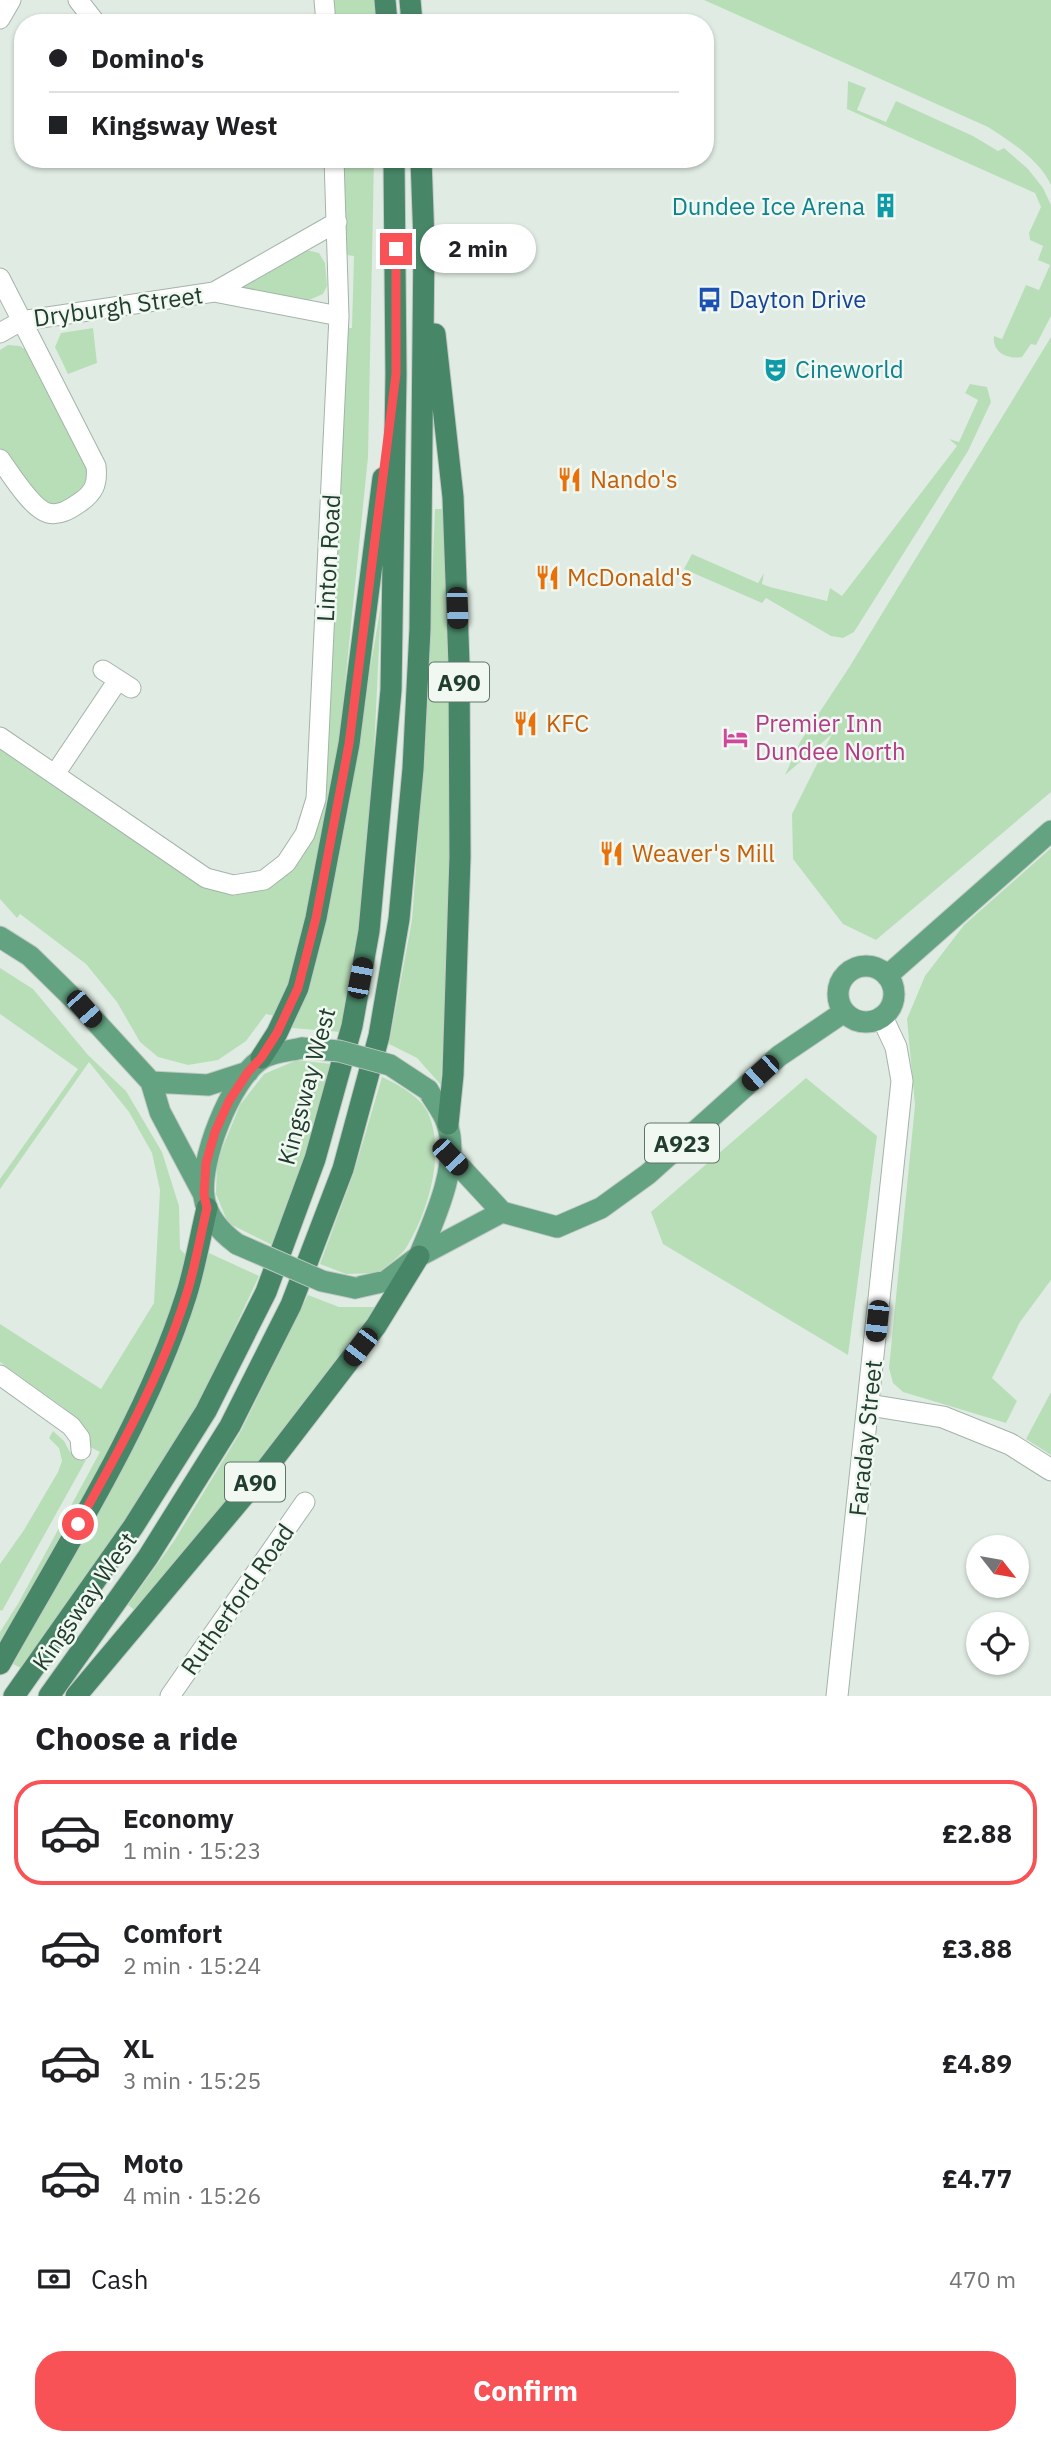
<!DOCTYPE html>
<html lang="en">
<head>
<meta charset="utf-8">
<style>
	:root { --surface:#fff; --page:#f6f6f6; --text:#202124; --muted:#757577; --line:#e0e0e0; --accent:#f85257 }
	body { margin:0; font-family:"IBM Plex Sans",sans-serif; background:var(--page); color:var(--text); height:100vh; display:flex; flex-direction:column; font-size:26px; white-space:nowrap }
	* { box-sizing:border-box; margin:0 }
	p { font-size:23px; color:var(--muted) }
	.icon { flex:none; width:38px; height:38px; fill:none; stroke:currentColor; stroke-width:2; stroke-linecap:round; stroke-linejoin:round }
	.map { position:relative; height:1696px; overflow:hidden }
	.sheet { display:flex; flex-direction:column; background:var(--surface); flex:1 }
	.sheet>* { flex:none }
	.top-card { position:absolute; left:14px; top:14px; width:700px; height:154px; border-radius:28px; box-shadow:0 2px 5px #0004; display:grid; align-content:center; height:154px; padding:0 35px; background:var(--surface) }
	.needle { width:46px; rotate:121deg }
	.tools { position:absolute; left:966px; top:1535px; display:grid; gap:14px }
	.tools a { display:grid; place-items:center; width:63px; height:63px; border-radius:50%; background:var(--surface); box-shadow:0 2px 5px #0004; font-size:35px }
	.end { position:absolute; width:32px; height:32px; margin:-16px; border:9px solid #f85257; background:#fff; box-shadow:0 0 0 4px #fff }
	.from { border-radius:50% }
	.bubble { position:absolute; height:49px; border-radius:24px; background:var(--surface); box-shadow:0 2px 5px #0004; font-size:23px; font-weight:800; line-height:49px; text-align:center }
	.car { position:absolute; width:21px; height:42px; margin:-21px -10px; border-radius:9px; box-shadow:0 0 5px 2px #0007; background:linear-gradient(#222 24%,#8ab4d8 0 40%,#222 0 76%,#8ab4d8 0 86%,#222 0) }
	.top-card b { display:flex; align-items:center; gap:24px; height:66px; font-size:26px }
	.top-card b+b { border-top:2px solid var(--line) }
	.top-card i { width:18px; height:18px; background:var(--text) }
	ul { padding:0; list-style:none }
	li { display:flex; align-items:center; gap:21px; height:105px; margin:0 14px 10px; padding:0 21px; border:4px solid transparent; border-radius:28px }
	li div { flex:1 }
	li b { display:block; font-size:26px }
	li em { font-style:normal; font-weight:800 }
	li.selected { border-color:var(--accent) }
	li>.icon { width:63px; height:63px; stroke-width:1.5 }
	h2 { padding:0 35px; font-size:32px; line-height:84px }
	.pay { display:flex; align-items:center; gap:18px; height:77px; padding:0 35px; font-size:26px }
	.pay p { margin-inline-start:auto }
	.action { display:flex; gap:14px; margin-top:auto; padding:14px 35px }
	.action a { flex:1; height:80px; border-radius:28px; background:var(--accent); color:#fff; font-size:28px; font-weight:800; line-height:80px; text-align:center }
	.map>svg:first-child { display:block }
	.green { fill:#b8deb8 }
	.lines { fill:none; stroke-linecap:round; stroke-linejoin:round }
	.minor-casing { stroke:#a3b4a9; stroke-width:21 }
	.tertiary-casing { stroke:#a3b4a9; stroke-width:23 }
	.primary-casing { stroke:#c1c9c4; stroke-width:23 }
	.trunk-casing { stroke:#c1c9c4; stroke-width:23 }
	.minor { stroke:#fff; stroke-width:19 }
	.tertiary { stroke:#fff; stroke-width:21 }
	.primary { stroke:#63a381; stroke-width:21 }
	.trunk { stroke:#478666; stroke-width:21 }
	.primary-bridge-casing { stroke:#c1c9c4; stroke-width:23; stroke-linecap:butt }
	.primary-bridge { stroke:#63a381; stroke-width:21 }
	.route { stroke:#f85257; stroke-width:9 }
	.labels { text-anchor:middle; dominant-baseline:central; stroke-width:5; stroke-linejoin:round; paint-order:stroke }
	.shield { fill:#f1f8f2; stroke:#5f7568; stroke-width:2 }
	.shield-label { font-size:23px; font-weight:bold; fill:#203d2d }
	.culture-label { font-size:24px; fill:#0d838f; stroke:#f1f8f2; text-anchor:end }
	.transit-label { font-size:24px; fill:#164399; stroke:#f1f8f2; text-anchor:start }
	.street-label { font-size:24px; fill:#203d2d; stroke:#f1f8f2 }
	.food-label { font-size:24px; fill:#c56008; stroke:#f1f8f2; text-anchor:start }
	.hotel-label { font-size:24px; fill:#b23c85; stroke:#f1f8f2; text-anchor:start }
</style>
</head>
<body>
<div class="map">
<svg width="1051" height="1696" viewBox="0 0 1051 1696">
	<rect width="100%" height="100%" fill="#e0ece3"/>
	<path class="green" d="M 333,0 L 375,0 L 375,23 L 335,23 Z
		M 704,0 L 1051,0 L 1051,185 C 1039,159 1011,142 988,127 Z
		M 848,81 L 866,88 L 857,110 L 886,122 L 896,101 L 973,136 L 998,151 L 1004,148 L 1028,169 L 1043,188 L 1051,205 L 1051,316 L 1036,345 L 1031,344 L 1022,357 C 1007,360 992,352 994,336 L 1002,339 L 1026,285 L 1039,290 L 1050,265 L 1038,260 L 1043,246 L 1030,240 L 1029,233 L 1041,207 L 1035,193 L 847,109 Z
		M 342,159 L 374,159 L 368,457 L 335,783 L 295,968 L 275,1016 L 266,1014 L 246,1041 L 218,1060 L 188,1065 L 158,1057 L 140,1042 L 117,1002 L 86,964 L 20,914 L 17,918 L 0,899 L 0,748 L 202,887 L 233,895 L 267,888 L 312,839 L 346,328 L 352,328 L 354,256 L 347,255 Z
		M 307,250 L 319,253 L 325,263 L 327,286 L 323,294 L 309,300 L 239,288 Z
		M 93,328 L 97,363 L 68,374 L 55,347 L 61,333 Z
		M 1051,337 L 1051,792 L 876,940 L 843,924 L 793,859 L 792,814 L 832,734 L 785,775 L 800,742 L 850,666 Z
		M 8,345 L 20,346 L 29,352 L 88,468 L 87,481 L 80,493 L 64,503 L 52,504 L 41,500 L 0,448 L 0,350 Z
		M 970,384 L 987,387 L 991,402 L 968,451 L 854,632 L 843,638 L 831,636 L 766,598 L 762,603 L 684,569 L 692,554 L 758,583 L 764,573 L 762,584 L 770,587 L 827,601 L 830,588 L 842,596 L 957,446 L 949,439 L 959,442 L 978,400 L 965,393 Z
		M 435,509 L 443,509 L 448,614 L 451,856 L 441,1085 L 417,1058 L 389,1044 L 412,920 L 426,729 Z
		M 381,604 L 372,794 L 360,928 L 341,1032 L 292,1028 L 309,985 L 340,850 Z
		M 1051,848 L 1051,1280 L 1020,1322 L 992,1378 L 1017,1401 L 1006,1423 L 903,1392 L 893,1383 L 889,1368 L 915,1105 L 907,1019 L 925,976 L 964,925 Z
		M 0,968 L 33,989 L 88,1055 L 126,1091 L 162,1152 L 179,1206 L 180,1249 L 187,1256 L 174,1307 L 147,1373 L 110,1449 L 0,1648 L 0,1632 L 19,1602 L 100,1452 L 88,1446 L 87,1431 L 64,1408 L 0,1362 L 0,1324 L 101,1389 L 154,1303 L 160,1190 L 152,1153 L 129,1112 L 89,1062 L 0,1189 L 0,1179 L 78,1069 L 0,1014 Z
		M 297,1060 L 331,1064 L 304,1157 L 272,1245 L 228,1223 L 216,1194 L 217,1161 L 240,1105 L 264,1074 Z
		M 382,1077 C 399,1085 420,1096 428,1113 C 446,1152 428,1213 406,1248 C 400,1257 387,1265 378,1273 L 346,1274 L 320,1264 L 354,1172 Z
		M 806,1078 L 877,1136 L 848,1355 L 663,1244 L 651,1212 Z
		M 209,1253 L 259,1276 L 198,1406 L 125,1522 L 21,1668 L 13,1664 L 126,1459 L 196,1298 Z
		M 308,1295 L 339,1307 L 377,1307 L 256,1467 L 136,1611 L 128,1605 L 174,1541 L 241,1431 Z
		M 1051,1392 L 1051,1455 L 1026,1439 Z
		M 53,1431 L 64,1441 L 70,1452 L 86,1460 L 2,1611 L 0,1610 L 0,1564 L 24,1530 L 58,1472 L 62,1461 L 59,1448 L 49,1438 Z"/>
	<g class="lines">
		<defs>
			<path id="minor" d="M 78,0 L 96,23
				M 324,0 L 326,23
				M 0,19 L 11,0
				M 0,278 L 96,466 C 98,484 94,493 79,503 C 70,509 60,516 48,513 C 32,509 10,473 0,459
				M 214,292 L 337,222
				M 0,333 L 21,321 L 214,292 L 339,316
				M 103,670 L 131,688
				M 0,737 L 206,878 L 233,885 L 264,880 L 286,863 L 305,834 L 316,799 L 339,316 L 334,159
				M 55,774 L 118,680
				M 0,1375 L 71,1426 L 80,1438 L 81,1450
				M 170,1696 L 305,1502"/>
			<path id="tertiary" d="M 869,1405 L 943,1417 L 1010,1444 L 1051,1470
				M 837,1696 L 902,1081 L 896,1047 L 882,1017"/>
			<path id="primary" d="M 0,937 L 30,956 L 84,1009 L 151,1082 L 160,1112 L 204,1195
				M838 994a28 28 0 1 1 56 0a28 28 0 1 1-56 0Z
				M 887,976 L 1051,831
				M 151,1082 L 208,1085 L 248,1072
				M 451,1157 L 502,1212 L 557,1227 L 601,1208 L 648,1174 L 779,1056 L 844,1012
				M 237,1244 C 222,1233 207,1217 204,1197 C 199,1161 230,1081 260,1060 C 270,1052 290,1051 302,1048
				M 419,1256 C 434,1220 461,1163 447,1124 C 444,1112 434,1101 428,1090
				M 355,1288 L 386,1281 L 419,1256 L 502,1212"/>
			<path id="trunk" d="M 385,0 L 387,23
				M 410,0 L 412,23
				M 435,334 L 453,497 L 459,664 L 460,857 L 453,1075 L 448,1124
				M 261,1058 L 277,1033 L 298,988 L 316,918 L 349,744 L 383,478
				M 0,1664 C 65,1548 146,1422 186,1296 C 195,1268 200,1237 207,1208
				M 14,1696 L 133,1527 L 206,1411 L 266,1292 L 315,1159 L 352,1026 L 369,931 L 391,690 L 396,374 L 394,159
				M 49,1696 L 148,1557 L 230,1426 L 291,1305 L 343,1169 L 379,1036 L 399,919 L 413,769 L 420,629 L 424,242 L 421,159
				M 76,1696 L 263,1473 L 376,1326 L 419,1256"/>
		</defs>
		<use href="#minor" class="minor-casing"/>
		<use href="#tertiary" class="tertiary-casing"/>
		<use href="#primary" class="primary-casing"/>
		<use href="#trunk" class="trunk-casing"/>
		<use href="#minor" class="minor"/>
		<use href="#tertiary" class="tertiary"/>
		<use href="#primary" class="primary"/>
		<use href="#trunk" class="trunk"/>
		<defs>
			<path id="primary-bridge" d="M 302,1048 L 339,1051 L 390,1065 L 428,1090
				M 237,1244 L 322,1281 L 355,1288"/>
		</defs>
		<use href="#primary-bridge" class="primary-bridge-casing"/>
		<use href="#primary-bridge" class="primary-bridge"/>
	</g>
	<g class="lines">
		<path class="route" d="M 78,1524 C 119,1451 161,1376 186,1296 C 195,1268 200,1237 207,1208 L 204,1195 L 206,1163 L 215,1132 L 229,1101 L 248,1072 L 261,1058 L 277,1033 L 298,988 L 316,918 L 349,744 L 396,374 L 396,249"/>
	</g>
	<defs>
		<symbol id="building-bare" viewBox="-9 -9 18 18"><path d="M-4-6H4V6H1V3H-1V6H-4ZM-2.5-4.3h1.7v1.8h-1.7ZM.8-4.3h1.7v1.8H.8ZM-2.5-1h1.7V.8h-1.7ZM.8-1h1.7V.8H.8Z" fill="#0f9aa8" stroke="#f1f8f2" stroke-width="2.5" paint-order="stroke"/></symbol>
		<symbol id="bus-bare" viewBox="-9 -9 18 18"><path d="M-5-6H5V4H4V6H2V4H-2V6H-4V4H-5ZM-3.5-4V0h7V-4ZM-3.5 1.2v1.5H-2V1.2ZM2 1.2v1.5H3.5V1.2Z" fill="#1a4fb4" stroke="#f1f8f2" stroke-width="2.5" paint-order="stroke"/></symbol>
		<symbol id="theatre-bare" viewBox="-9 -9 18 18"><path d="M-5-5.5Q0-4 5-5.5V0Q5 5 0 6Q-5 5-5 0ZM-3.3-2.5H-1v1.5H-3.3ZM1-2.5H3.3v1.5H1ZM-2.8 1Q0 5.5 2.8 1Z" fill="#0f9aa8" stroke="#f1f8f2" stroke-width="2.5" paint-order="stroke"/></symbol>
		<symbol id="restaurant-bare" viewBox="-9 -9 18 18"><path d="M-5-6h1v4h1v-4h1v4h1v-4h1v5L-1.5 .5V6h-2V.5L-5-1ZM5-6V6H3V1.5H1.5Q1.5-4 5-6Z" fill="#e8710a" stroke="#f1f8f2" stroke-width="2.5" paint-order="stroke"/></symbol>
		<symbol id="hotel-bare" viewBox="-9 -9 18 18"><path d="M-6-4.5h1.5V1H6V5H4.5V3h-9V5H-6ZM-4 0a1.8 1.8 0 1 1 3.6 0ZM.5 0V-2.5h3Q6-2.5 6 0Z" fill="#d1479c" stroke="#f1f8f2" stroke-width="2.5" paint-order="stroke"/></symbol>
	</defs>
	<g fill-rule="evenodd">
		<use href="#building-bare" x="868" y="188" width="35" height="35"/>
		<use href="#bus-bare" x="692" y="282" width="35" height="35"/>
		<use href="#theatre-bare" x="758" y="352" width="35" height="35"/>
		<use href="#restaurant-bare" x="552" y="462" width="35" height="35"/>
		<use href="#restaurant-bare" x="530" y="560" width="35" height="35"/>
		<use href="#restaurant-bare" x="508" y="706" width="35" height="35"/>
		<use href="#hotel-bare" x="718" y="720" width="35" height="35"/>
		<use href="#restaurant-bare" x="594" y="836" width="35" height="35"/>
	</g>
	<g class="labels">
		<g class="shield">
			<rect x="429" y="662.5" width="60" height="39" rx="5"/>
			<rect x="645" y="1123.5" width="74" height="39" rx="5"/>
			<rect x="225" y="1462.5" width="60" height="39" rx="5"/>
		</g>
		<g class="shield-label">
			<text x="459" y="682">A90</text>
			<text x="682" y="1143">A923</text>
			<text x="255" y="1482">A90</text>
		</g>
		<g class="culture-label">
			<text x="865" y="206">Dundee Ice Arena</text>
			<text x="795" y="369" text-anchor="start">Cineworld</text>
		</g>
		<g class="transit-label">
			<text x="729" y="299">Dayton Drive</text>
		</g>
		<g class="street-label">
			<text transform="translate(118 306) rotate(-8)">Dryburgh Street</text>
			<text transform="translate(328 558) rotate(-87)">Linton Road</text>
			<text transform="translate(306 1086) rotate(-75)">Kingsway West</text>
			<text transform="translate(865 1438) rotate(-84)">Faraday Street</text>
			<text transform="translate(237 1599) rotate(-55)">Rutherford Road</text>
			<text transform="translate(84 1601) rotate(-55)">Kingsway West</text>
		</g>
		<g class="food-label">
			<text x="590" y="479">Nando's</text>
			<text x="567" y="577">McDonald's</text>
			<text x="546" y="723">KFC</text>
			<text x="632" y="853">Weaver's Mill</text>
		</g>
		<g class="hotel-label">
			<text x="755" y="723">Premier Inn<tspan x="755" dy="28">Dundee North</tspan></text>
		</g>
	</g>
</svg>
<div class="tools">
<a><svg class="needle" viewBox="-14 -14 28 28"><path d="M0-13l5 13h-10z" fill="#e53935"/><path d="M0 13l5-13h-10z" fill="#757577"/></svg></a>
<a><svg class="icon" aria-label="locate" viewBox="0 0 24 24"><circle cx="12" cy="12" r="6"/><path d="M12 2v4M12 18v4M2 12h4M18 12h4"/></svg></a>
</div>
<i class="end from" style="left:78px;top:1524px"></i>
<i class="end" style="left:396px;top:249px"></i>
<div class="bubble" style="left:420px;top:224px;width:116px">2 min</div>
<i class="car" style="left:457px;top:608px;rotate:178deg"></i>
<i class="car" style="left:360px;top:978px;rotate:11deg"></i>
<i class="car" style="left:84px;top:1009px;rotate:139deg"></i>
<i class="car" style="left:760px;top:1073px;rotate:228deg"></i>
<i class="car" style="left:450px;top:1157px;rotate:137deg"></i>
<i class="car" style="left:877px;top:1321px;rotate:186deg"></i>
<i class="car" style="left:360px;top:1347px;rotate:217deg"></i>
<div class="top-card">
<b><i class="from"></i>Domino's</b>
<b><i></i>Kingsway West</b>
</div>
</div>
<section class="sheet">
<h2>Choose a ride</h2>
<ul>
<li class="selected"><svg class="icon" aria-label="car" viewBox="0 0 24 24"><path d="M5 17H2v-5l4-1 3-4h7l3 4 3 1v5h-3M9 17h6M6 11h13"/><circle cx="7" cy="17" r="2"/><circle cx="17" cy="17" r="2"/></svg><div><b>Economy</b><p>1 min · 15:23</p></div><em>£2.88</em></li>
<li><svg class="icon" aria-label="car" viewBox="0 0 24 24"><path d="M5 17H2v-5l4-1 3-4h7l3 4 3 1v5h-3M9 17h6M6 11h13"/><circle cx="7" cy="17" r="2"/><circle cx="17" cy="17" r="2"/></svg><div><b>Comfort</b><p>2 min · 15:24</p></div><em>£3.88</em></li>
<li><svg class="icon" aria-label="car" viewBox="0 0 24 24"><path d="M5 17H2v-5l4-1 3-4h7l3 4 3 1v5h-3M9 17h6M6 11h13"/><circle cx="7" cy="17" r="2"/><circle cx="17" cy="17" r="2"/></svg><div><b>XL</b><p>3 min · 15:25</p></div><em>£4.89</em></li>
<li><svg class="icon" aria-label="car" viewBox="0 0 24 24"><path d="M5 17H2v-5l4-1 3-4h7l3 4 3 1v5h-3M9 17h6M6 11h13"/><circle cx="7" cy="17" r="2"/><circle cx="17" cy="17" r="2"/></svg><div><b>Moto</b><p>4 min · 15:26</p></div><em>£4.77</em></li>
</ul>
<div class="pay"><svg class="icon" aria-label="cash" viewBox="0 0 24 24"><path d="M3 7h18v10H3z"/><circle cx="12" cy="12" r="2"/></svg>Cash<p>470 m</p></div>
<div class="action"><a>Confirm</a></div>
</section>
</body>
</html>
